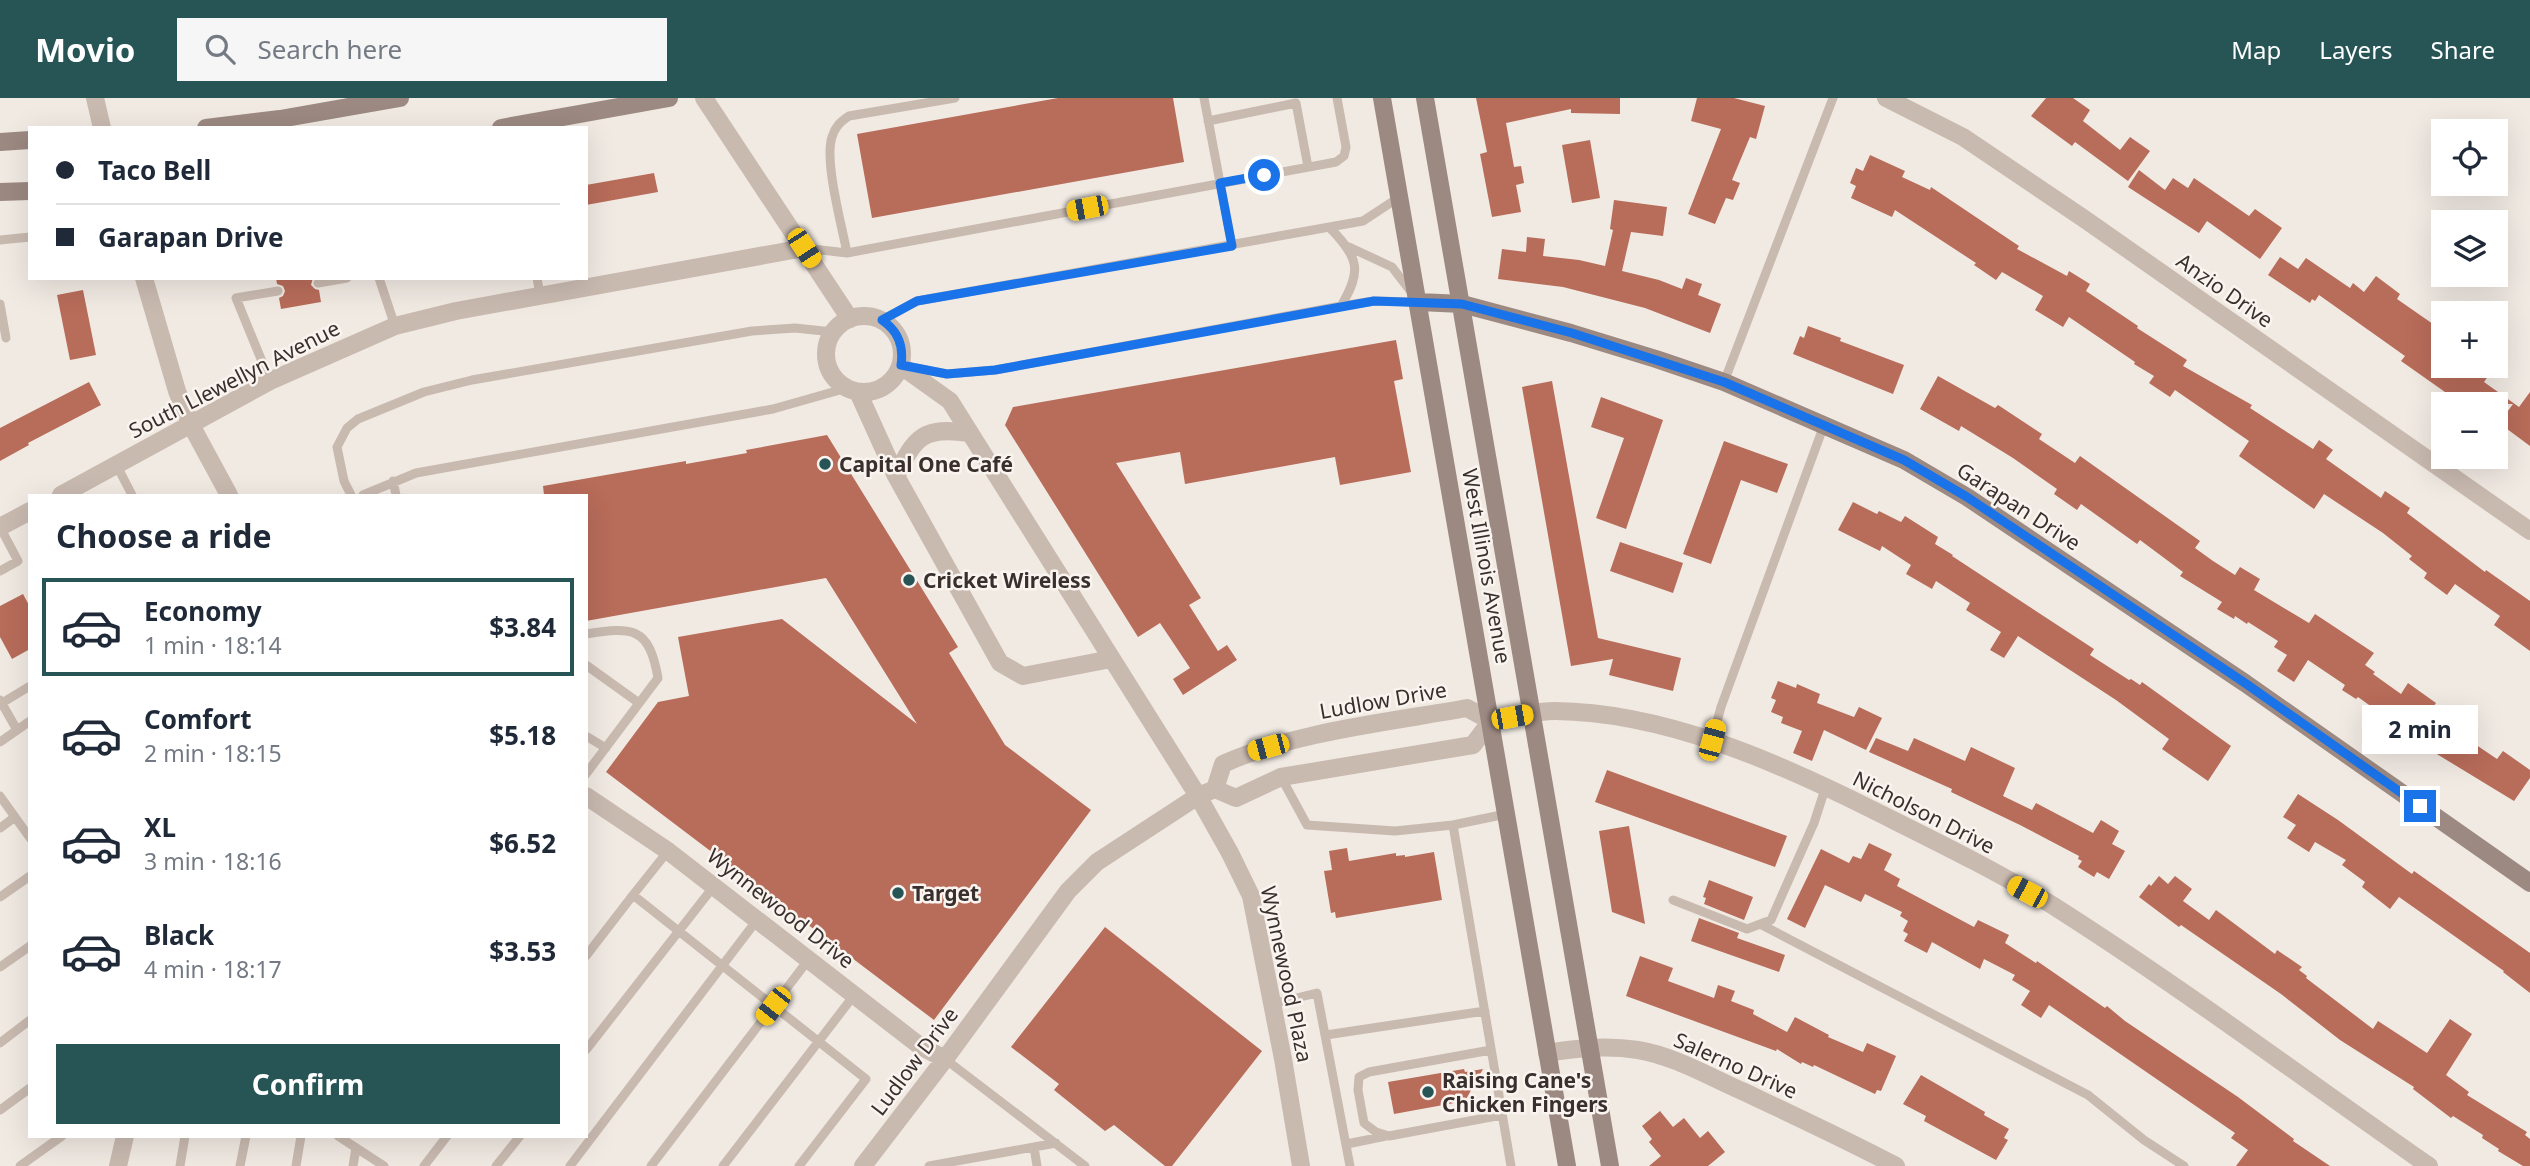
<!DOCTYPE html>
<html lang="en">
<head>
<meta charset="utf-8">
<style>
	:root { --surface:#fff; --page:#f6f6f7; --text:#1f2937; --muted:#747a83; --line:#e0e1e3; --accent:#275556 }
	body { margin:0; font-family:"Noto Sans",sans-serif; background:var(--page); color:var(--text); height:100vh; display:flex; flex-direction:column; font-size:26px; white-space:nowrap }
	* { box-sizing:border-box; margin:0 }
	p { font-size:23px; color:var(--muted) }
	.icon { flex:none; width:38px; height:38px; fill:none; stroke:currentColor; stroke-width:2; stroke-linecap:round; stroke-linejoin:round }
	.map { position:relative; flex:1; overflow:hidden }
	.side { position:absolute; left:28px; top:396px; width:560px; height:644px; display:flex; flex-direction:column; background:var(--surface); border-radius:0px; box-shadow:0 7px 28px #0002 }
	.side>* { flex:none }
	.top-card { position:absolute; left:28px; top:28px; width:560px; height:154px; border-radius:0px; box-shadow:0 7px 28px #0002; display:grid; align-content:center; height:154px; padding:0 28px; background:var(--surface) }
	.fabs { position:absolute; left:2431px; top:21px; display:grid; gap:14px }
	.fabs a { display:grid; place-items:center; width:77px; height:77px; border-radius:0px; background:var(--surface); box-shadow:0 7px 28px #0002; font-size:35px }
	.end { position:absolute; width:32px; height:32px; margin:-16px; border:9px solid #1a73e8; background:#fff; box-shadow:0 0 0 4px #fff }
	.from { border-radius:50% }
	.bubble { position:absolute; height:49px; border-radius:0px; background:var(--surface); box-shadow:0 7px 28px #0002; font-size:23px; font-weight:700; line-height:49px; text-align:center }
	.car { position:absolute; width:21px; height:42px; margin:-21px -10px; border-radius:9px; box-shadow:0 0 5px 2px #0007; background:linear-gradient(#f5c518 24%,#345 0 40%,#f5c518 0 76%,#345 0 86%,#f5c518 0) }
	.top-card b { display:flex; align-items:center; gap:24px; height:66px; font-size:26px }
	.top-card b+b { border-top:2px solid var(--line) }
	.top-card i { width:18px; height:18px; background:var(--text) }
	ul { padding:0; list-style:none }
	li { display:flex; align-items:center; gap:21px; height:98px; margin:0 14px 10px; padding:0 14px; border:4px solid transparent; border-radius:0px }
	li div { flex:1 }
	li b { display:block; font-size:26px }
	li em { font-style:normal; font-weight:700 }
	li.current { border-color:var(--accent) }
	li>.icon { width:63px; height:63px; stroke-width:1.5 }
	h2 { padding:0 28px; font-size:32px; line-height:84px }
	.action { display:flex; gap:14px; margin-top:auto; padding:14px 28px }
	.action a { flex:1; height:80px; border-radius:0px; background:var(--accent); color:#fff; font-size:28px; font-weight:700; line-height:80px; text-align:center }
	header { display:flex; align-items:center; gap:42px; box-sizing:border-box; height:98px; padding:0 35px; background:var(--accent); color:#fff }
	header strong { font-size:33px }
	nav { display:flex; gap:38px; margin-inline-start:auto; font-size:24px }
	.search { width:490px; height:63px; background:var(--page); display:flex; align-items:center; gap:18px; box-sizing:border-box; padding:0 24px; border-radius:0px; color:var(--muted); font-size:26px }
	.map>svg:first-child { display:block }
	.building { fill:#b86c5a }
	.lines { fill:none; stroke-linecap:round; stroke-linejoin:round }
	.lane { stroke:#c9bab0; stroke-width:9 }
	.street { stroke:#c9bab0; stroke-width:18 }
	.secondary { stroke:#9c8981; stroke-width:18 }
	.route { stroke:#1a73e8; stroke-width:9 }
	.poi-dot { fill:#275556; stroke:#f9f4ef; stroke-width:2.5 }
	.labels { text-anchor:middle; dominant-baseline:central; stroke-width:5; stroke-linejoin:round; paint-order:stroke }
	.street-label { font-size:21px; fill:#39302d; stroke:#f9f4ef }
	.poi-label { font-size:21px; font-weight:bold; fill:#39302d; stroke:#f9f4ef; text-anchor:start }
</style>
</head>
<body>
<header>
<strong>Movio</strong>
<div class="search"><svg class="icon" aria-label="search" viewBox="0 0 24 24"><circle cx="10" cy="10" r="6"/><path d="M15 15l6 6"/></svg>Search here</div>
<nav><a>Map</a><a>Layers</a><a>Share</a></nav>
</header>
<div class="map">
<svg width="2530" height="1068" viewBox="0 0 2530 1068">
	<rect width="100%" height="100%" fill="#f1eae3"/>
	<path class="building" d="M 1058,0 L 1173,0 L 1184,64 L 872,120 L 857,36 Z
		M 1476,0 L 1620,0 L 1620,16 L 1571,15 L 1571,11 L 1506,25 L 1514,69 L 1521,68 L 1524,85 L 1516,87 L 1521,114 L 1492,119 L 1480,56 L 1487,54 Z
		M 1697,0 L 1734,0 L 1765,8 L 1756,41 L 1750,39 L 1732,82 L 1740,85 L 1733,102 L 1726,100 L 1715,126 L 1688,116 L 1721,31 L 1691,23 Z
		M 2046,0 L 2073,0 L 2090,12 L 2083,23 L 2120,52 L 2130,39 L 2150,53 L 2128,83 L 2075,44 L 2072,48 L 2031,18 Z
		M 1590,42 L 1600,100 L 1572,105 L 1562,47 Z
		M 1870,57 L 1905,73 L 1902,79 L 1930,92 L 1931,89 L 2019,148 L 2017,151 L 2067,178 L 2069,173 L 2090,186 L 2086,193 L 2138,228 L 2137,230 L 2187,262 L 2183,268 L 2252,307 L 2250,310 L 2313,351 L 2319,342 L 2333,352 L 2326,361 L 2381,400 L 2385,393 L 2410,410 L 2407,415 L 2485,474 L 2486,472 L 2530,503 L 2530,553 L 2494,527 L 2500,518 L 2455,486 L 2447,497 L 2424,480 L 2427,475 L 2409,461 L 2412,458 L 2383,435 L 2324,396 L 2314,411 L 2239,358 L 2249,343 L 2175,292 L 2170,299 L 2149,285 L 2154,278 L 2134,266 L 2135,264 L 2069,219 L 2063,229 L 2035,212 L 2043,198 L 2002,174 L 1996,182 L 1974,167 L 1976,165 L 1895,112 L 1892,119 L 1851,100 L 1856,88 L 1850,85 L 1856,70 L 1863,73 Z
		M 2139,72 L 2165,92 L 2173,80 L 2188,90 L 2194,80 L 2249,118 L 2255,111 L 2282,130 L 2260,161 L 2207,123 L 2199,135 L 2128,89 Z
		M 654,75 L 658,94 L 586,107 L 586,87 Z
		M 1614,102 L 1667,109 L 1663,138 L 1631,134 L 1622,173 L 1659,182 L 1682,191 L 1686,180 L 1702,186 L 1698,197 L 1721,206 L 1710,235 L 1645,210 L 1563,189 L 1498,181 L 1502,151 L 1526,154 L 1527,139 L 1545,141 L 1543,158 L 1579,162 L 1605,168 L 1613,132 L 1610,131 Z
		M 2280,159 L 2298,171 L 2306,160 L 2350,190 L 2353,185 L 2364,194 L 2376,178 L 2400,196 L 2397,201 L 2443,233 L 2443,268 L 2495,268 L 2484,284 L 2519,309 L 2530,294 L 2530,348 L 2499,325 L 2513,306 L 2462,306 L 2401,263 L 2405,258 L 2319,197 L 2315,203 L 2312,201 L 2310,205 L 2268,177 Z
		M 276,180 L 313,180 L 311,187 L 315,191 L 319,192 L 321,204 L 281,211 L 279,200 L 283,198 L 285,193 L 283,188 L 277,186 Z
		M 83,192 L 96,257 L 70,262 L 57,197 Z
		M 1808,228 L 1841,240 L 1840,243 L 1904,267 L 1893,296 L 1793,256 L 1800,238 L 1804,240 Z
		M 1396,242 L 1403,281 L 1394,283 L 1411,374 L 1340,387 L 1335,359 L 1185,386 L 1180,354 L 1116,365 L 1201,500 L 1189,507 L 1218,553 L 1227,547 L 1237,562 L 1183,597 L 1173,581 L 1190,570 L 1160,525 L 1138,539 L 1005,327 L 1013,309 Z
		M 1938,278 L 1995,310 L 1998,307 L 2042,336 L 2039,341 L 2075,365 L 2080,358 L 2200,443 L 2195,450 L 2213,463 L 2235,477 L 2240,469 L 2260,481 L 2254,492 L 2309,525 L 2315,516 L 2374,555 L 2365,567 L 2375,574 L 2373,576 L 2401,596 L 2408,585 L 2436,605 L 2429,615 L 2497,661 L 2503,653 L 2530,672 L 2530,680 L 2514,703 L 2399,633 L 2401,630 L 2358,599 L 2356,601 L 2342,592 L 2345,587 L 2308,562 L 2294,584 L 2277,573 L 2287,557 L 2274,549 L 2278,543 L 2248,524 L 2247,526 L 2235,518 L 2234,521 L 2217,511 L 2222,504 L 2180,478 L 2183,474 L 2140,442 L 2137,446 L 2081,406 L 2077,412 L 2054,396 L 2057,391 L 2013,360 L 1961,328 L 1959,333 L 1920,311 Z
		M 1552,283 L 1598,540 L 1681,560 L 1673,593 L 1609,577 L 1613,561 L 1571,568 L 1522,289 Z
		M 89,284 L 101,307 L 28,345 L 29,347 L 0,363 L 0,330 Z
		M 1601,299 L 1663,322 L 1626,431 L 1596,420 L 1624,340 L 1591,329 Z
		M 827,337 L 958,549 L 949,555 L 1005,647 L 1091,712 L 934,922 L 606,674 L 658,604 L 689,598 L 678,539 L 782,521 L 917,626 L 826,480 L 586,523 L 586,397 L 544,397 L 543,388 L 686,363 L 686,366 L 747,355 L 746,352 Z
		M 1724,343 L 1788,366 L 1777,395 L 1741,382 L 1711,466 L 1683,456 Z
		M 1853,404 L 1877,416 L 1879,413 L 1901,424 L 1905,418 L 1938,439 L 1935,446 L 1953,457 L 1952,458 L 2094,551 L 2090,557 L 2129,582 L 2131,581 L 2140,587 L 2142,584 L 2231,648 L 2208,683 L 2162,651 L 2169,641 L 2116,602 L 2018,538 L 2004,560 L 1990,552 L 2001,534 L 1966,512 L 1970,505 L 1936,483 L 1932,491 L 1906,476 L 1911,467 L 1882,448 L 1880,453 L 1838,432 Z
		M 1620,444 L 1683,465 L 1673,495 L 1610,473 Z
		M 23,496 L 30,509 L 30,551 L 12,561 L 0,539 L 0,508 Z
		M 1778,583 L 1796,590 L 1797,586 L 1820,596 L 1817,605 L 1854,619 L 1859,609 L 1882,620 L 1866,652 L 1824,632 L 1812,663 L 1793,655 L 1802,633 L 1781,625 L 1783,619 L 1771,614 L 1776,602 L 1771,600 Z
		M 1876,640 L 1908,653 L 1914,640 L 1965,663 L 1971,649 L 2015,670 L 2003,698 L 2032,712 L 2036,705 L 2093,735 L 2101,722 L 2119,733 L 2112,746 L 2125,753 L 2109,781 L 2097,774 L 2094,779 L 2078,769 L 2082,763 L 2078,761 L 2079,758 L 2020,727 L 1951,694 L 1952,691 L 1869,654 Z
		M 1607,672 L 1787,738 L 1775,769 L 1595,704 Z
		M 2298,696 L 2338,722 L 2412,776 L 2414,773 L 2530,855 L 2530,895 L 2503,874 L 2504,873 L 2399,799 L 2390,811 L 2362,789 L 2365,784 L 2342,767 L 2346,762 L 2315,744 L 2309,754 L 2287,740 L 2296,727 L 2283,719 Z
		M 1629,728 L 1645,826 L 1612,814 L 1599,733 Z
		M 1869,745 L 1892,756 L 1884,772 L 1900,781 L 1897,788 L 1974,829 L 1978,822 L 2009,837 L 2005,845 L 2036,865 L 2037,863 L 2105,910 L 2107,908 L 2125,923 L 2238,999 L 2294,1041 L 2293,1043 L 2330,1068 L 2236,1068 L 2248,1052 L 2231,1040 L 2235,1035 L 2049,907 L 2041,920 L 2021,907 L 2030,893 L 2012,882 L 2015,877 L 1984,861 L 1980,871 L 1932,844 L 1927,855 L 1904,843 L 1908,836 L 1903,833 L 1908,823 L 1900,818 L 1902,814 L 1865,796 L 1861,804 L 1825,787 L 1805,830 L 1787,821 L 1821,751 L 1849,765 L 1853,758 L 1861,761 Z
		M 1347,750 L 1349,763 L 1396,755 L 1396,758 L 1405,757 L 1405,759 L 1434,754 L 1442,802 L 1336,820 L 1335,814 L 1331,815 L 1324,773 L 1332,772 L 1329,753 Z
		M 2159,778 L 2168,786 L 2175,778 L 2192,791 L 2183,803 L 2209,822 L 2216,812 L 2275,856 L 2277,852 L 2302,869 L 2299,872 L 2307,878 L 2306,880 L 2373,931 L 2378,923 L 2427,955 L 2450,921 L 2472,936 L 2446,977 L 2469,994 L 2467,997 L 2527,1034 L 2525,1037 L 2530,1041 L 2530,1068 L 2523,1068 L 2498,1053 L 2499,1051 L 2482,1040 L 2483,1037 L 2453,1018 L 2451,1020 L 2413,991 L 2414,989 L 2340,942 L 2281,896 L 2181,827 L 2179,829 L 2139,799 L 2149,786 L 2151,788 Z
		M 1709,782 L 1753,799 L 1744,822 L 1704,806 L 1706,800 L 1703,799 Z
		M 1699,820 L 1739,835 L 1737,840 L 1785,857 L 1779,874 L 1691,843 Z
		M 1105,829 L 1262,953 L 1172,1068 L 1165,1068 L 1114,1027 L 1105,1033 L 1054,992 L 1059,986 L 1011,949 Z
		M 1640,858 L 1673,870 L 1668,883 L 1714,900 L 1718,887 L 1735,893 L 1731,903 L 1754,912 L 1753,916 L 1787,934 L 1795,919 L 1829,937 L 1828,939 L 1863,954 L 1867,945 L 1896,958 L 1881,993 L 1877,992 L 1875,996 L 1814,967 L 1813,969 L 1802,964 L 1801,966 L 1777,951 L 1776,953 L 1626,898 Z
		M 1464,971 L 1465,974 L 1483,971 L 1465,1003 L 1394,1016 L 1388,984 Z
		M 1921,977 L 1985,1014 L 1984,1017 L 2009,1031 L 2004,1040 L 2008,1042 L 1996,1062 L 1924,1023 L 1926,1018 L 1903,1006 Z
		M 1660,1013 L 1673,1029 L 1684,1020 L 1700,1040 L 1708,1033 L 1725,1054 L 1708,1068 L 1649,1068 L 1661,1058 L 1649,1044 L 1652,1041 L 1642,1028 Z"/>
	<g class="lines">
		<path class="lane" d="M 1204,0 L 1232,148
			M 1208,23 L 1296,5 L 1308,69
			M 1331,131 C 1359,160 1362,173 1341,208
			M 0,142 L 30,139
			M 1349,149 L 1392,169 L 1412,195
			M 804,150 L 847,155 L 1336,64 L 1344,58 L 1346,49 L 1337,0
			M 847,155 C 842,128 824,63 832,39 C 835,29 840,24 849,18 L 955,0
			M 379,180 L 395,228
			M 537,180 L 540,197
			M 318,185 L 347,180
			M 0,206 L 6,240
			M 882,222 L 917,203 L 1363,123 L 1398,100
			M 910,269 L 947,276 L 995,272 L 1341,208 L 1374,203 L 1419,204
			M 270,283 L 236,200 L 278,193
			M 1724,284 L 1833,0
			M 117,368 L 132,397
			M 393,383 L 396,397
			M 351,397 L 344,383 L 337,349 L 347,330 L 358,321 L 424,294 L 472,282 L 752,233 L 795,230 L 833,234
			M 363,397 L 416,375 L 773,311 L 847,290
			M 0,473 L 18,463 L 0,429
			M 586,536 C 632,529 649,528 658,580 L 586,676
			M 586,567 L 639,605
			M 0,602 L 17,632
			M 2,605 L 30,588
			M 586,638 L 606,650
			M 1712,642 L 1721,609 L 1824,327
			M 0,644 L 30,623
			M 1281,679 L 1307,727 L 1395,733 L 1453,727 L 1511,1068
			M 0,698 L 30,740
			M 1453,727 L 1506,716
			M 0,730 L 15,719
			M 633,797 L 668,753
			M 0,799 L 30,778
			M 1673,802 L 1747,831 L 1771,822 L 1814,725 L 1826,688
			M 1760,826 L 2088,997 L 2144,1042 L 2184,1068
			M 586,858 L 633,797 L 866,981 L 799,1068
			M 0,869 L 30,848
			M 1272,906 L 1317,895 L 1350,1068
			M 1326,937 L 1485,913
			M 0,945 L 30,922
			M 586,952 L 714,788
			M 1491,952 L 1369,974 L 1359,979 L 1358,992 L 1364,1025 L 1376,1034 L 1389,1038 L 1502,1017
			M 945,961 L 1085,1068
			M 0,1012 L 30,990
			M 338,1038 L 384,1068
			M 1347,1046 L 1386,1038
			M 1034,1049 L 1037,1068
			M 20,1068 L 62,1038
			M 180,1068 L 185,1038
			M 240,1068 L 246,1038
			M 296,1068 L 301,1038
			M 353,1068 L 356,1050
			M 424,1068 L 447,1038
			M 496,1068 L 520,1038
			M 570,1068 L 757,822
			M 651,1068 L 809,861
			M 723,1068 L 855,896
			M 929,1068 L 1056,1045"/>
		<path class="street" d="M 95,0 L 102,30
			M 704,0 L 850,221
			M 1886,0 L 1963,39 L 2083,120 L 2530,433
			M 144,180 L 177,293 L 190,325 L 229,397
			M826 256a38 38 0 1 1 76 0a38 38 0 1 1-76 0Z
			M 901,268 L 950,303 L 1198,698 L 1230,755 L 1251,798 L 1283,961 L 1301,1068
			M 858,294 L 896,378 L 1000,565 L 1023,578 L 1111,561
			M 896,378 C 915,339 923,328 969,335
			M 61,397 L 270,283 L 395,228 L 456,213 L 804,150
			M 0,429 L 30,413
			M 1491,623 C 1512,619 1533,613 1555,613 C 1664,614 1777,664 1873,712 C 1933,742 1995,772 2052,807 C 2181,889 2304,981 2429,1068
			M 1215,691 L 1223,666 C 1293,634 1390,624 1467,610 L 1491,623
			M 586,698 L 668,753 L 920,948 L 945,961
			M 1547,955 C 1578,950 1607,947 1638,952 C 1674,958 1708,978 1742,993 C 1793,1017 1845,1041 1896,1068
			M 118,1068 L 125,1038
			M 863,1068 L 945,961 L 1068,793 L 1097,764 L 1198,698 L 1215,691 L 1236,700 L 1281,679 L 1473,647 L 1491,623"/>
		<path class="secondary" d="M 1382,0 L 1567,1068
			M 1425,0 L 1610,1068
			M 206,30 L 280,21 L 400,0
			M 501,30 L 669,0
			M 0,44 L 30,42
			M 0,94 L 30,93
			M 1419,204 L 1462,206 L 1571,235 L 1656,261 L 1724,284 L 1904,362 L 1967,399 L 2245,585 L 2530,785"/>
	</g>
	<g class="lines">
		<path class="route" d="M 1264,77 L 1220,85 L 1232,148 L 917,203 L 882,222 C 898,233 904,247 901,267 L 947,276 L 995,272 L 1374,203 L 1462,206 L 1572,235 L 1724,284 L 1904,362 L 1967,399 L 2245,585 L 2420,708"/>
	</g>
	<g class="poi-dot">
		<circle cx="825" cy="366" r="7"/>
		<circle cx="909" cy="482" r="7"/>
		<circle cx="898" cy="795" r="7"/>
		<circle cx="1428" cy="994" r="7"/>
	</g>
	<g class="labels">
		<g class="street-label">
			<text transform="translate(2225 192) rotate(35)">Anzio Drive</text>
			<text transform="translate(234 281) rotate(-27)">South Llewellyn Avenue</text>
			<text transform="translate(2019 408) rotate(33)">Garapan Drive</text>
			<text transform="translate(1487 468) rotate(80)">West Illinois Avenue</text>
			<text transform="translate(1383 602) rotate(-10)">Ludlow Drive</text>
			<text transform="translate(1924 714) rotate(27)">Nicholson Drive</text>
			<text transform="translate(781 810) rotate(38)">Wynnewood Drive</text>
			<text transform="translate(1287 876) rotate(78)">Wynnewood Plaza</text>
			<text transform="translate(914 963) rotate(-53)">Ludlow Drive</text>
			<text transform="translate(1736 967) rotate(24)">Salerno Drive</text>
		</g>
		<g class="poi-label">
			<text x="839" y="366">Capital One Café</text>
			<text x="923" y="482">Cricket Wireless</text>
			<text x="912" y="795">Target</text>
			<text x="1442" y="982">Raising Cane's<tspan x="1442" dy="24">Chicken Fingers</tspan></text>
		</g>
	</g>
</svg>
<div class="fabs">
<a><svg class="icon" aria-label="locate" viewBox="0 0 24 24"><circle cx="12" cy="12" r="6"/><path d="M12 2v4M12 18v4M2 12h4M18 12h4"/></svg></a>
<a><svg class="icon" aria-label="layers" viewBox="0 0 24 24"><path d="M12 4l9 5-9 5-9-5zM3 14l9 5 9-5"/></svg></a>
<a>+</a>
<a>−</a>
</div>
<i class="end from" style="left:1264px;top:77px"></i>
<i class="end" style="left:2420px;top:708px"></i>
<div class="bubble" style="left:2362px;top:607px;width:116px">2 min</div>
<i class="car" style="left:1087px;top:110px;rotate:259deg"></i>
<i class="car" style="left:804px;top:150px;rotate:147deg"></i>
<i class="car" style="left:1512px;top:619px;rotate:80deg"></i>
<i class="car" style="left:1712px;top:642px;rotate:15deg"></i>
<i class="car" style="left:1268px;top:649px;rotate:255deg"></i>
<i class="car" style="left:2027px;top:794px;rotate:298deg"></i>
<i class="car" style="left:773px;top:908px;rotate:218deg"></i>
<div class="top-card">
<b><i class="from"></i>Taco Bell</b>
<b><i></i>Garapan Drive</b>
</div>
<section class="side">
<h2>Choose a ride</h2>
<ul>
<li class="current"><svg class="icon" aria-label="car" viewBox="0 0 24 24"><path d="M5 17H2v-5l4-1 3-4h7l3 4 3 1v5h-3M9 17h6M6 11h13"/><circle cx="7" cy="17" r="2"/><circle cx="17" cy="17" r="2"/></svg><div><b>Economy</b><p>1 min · 18:14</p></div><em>$3.84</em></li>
<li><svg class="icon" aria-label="car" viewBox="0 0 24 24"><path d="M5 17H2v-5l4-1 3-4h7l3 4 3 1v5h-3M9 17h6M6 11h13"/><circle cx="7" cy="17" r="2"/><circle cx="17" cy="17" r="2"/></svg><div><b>Comfort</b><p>2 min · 18:15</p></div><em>$5.18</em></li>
<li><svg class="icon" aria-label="car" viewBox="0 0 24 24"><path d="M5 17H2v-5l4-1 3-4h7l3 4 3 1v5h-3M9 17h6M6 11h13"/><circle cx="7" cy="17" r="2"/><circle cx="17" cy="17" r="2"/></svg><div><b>XL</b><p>3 min · 18:16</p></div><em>$6.52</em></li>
<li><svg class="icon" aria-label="car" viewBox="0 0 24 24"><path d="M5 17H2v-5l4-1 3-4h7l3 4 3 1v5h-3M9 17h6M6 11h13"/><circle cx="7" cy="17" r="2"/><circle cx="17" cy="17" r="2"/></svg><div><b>Black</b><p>4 min · 18:17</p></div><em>$3.53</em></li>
</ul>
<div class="action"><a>Confirm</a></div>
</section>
</div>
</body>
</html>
